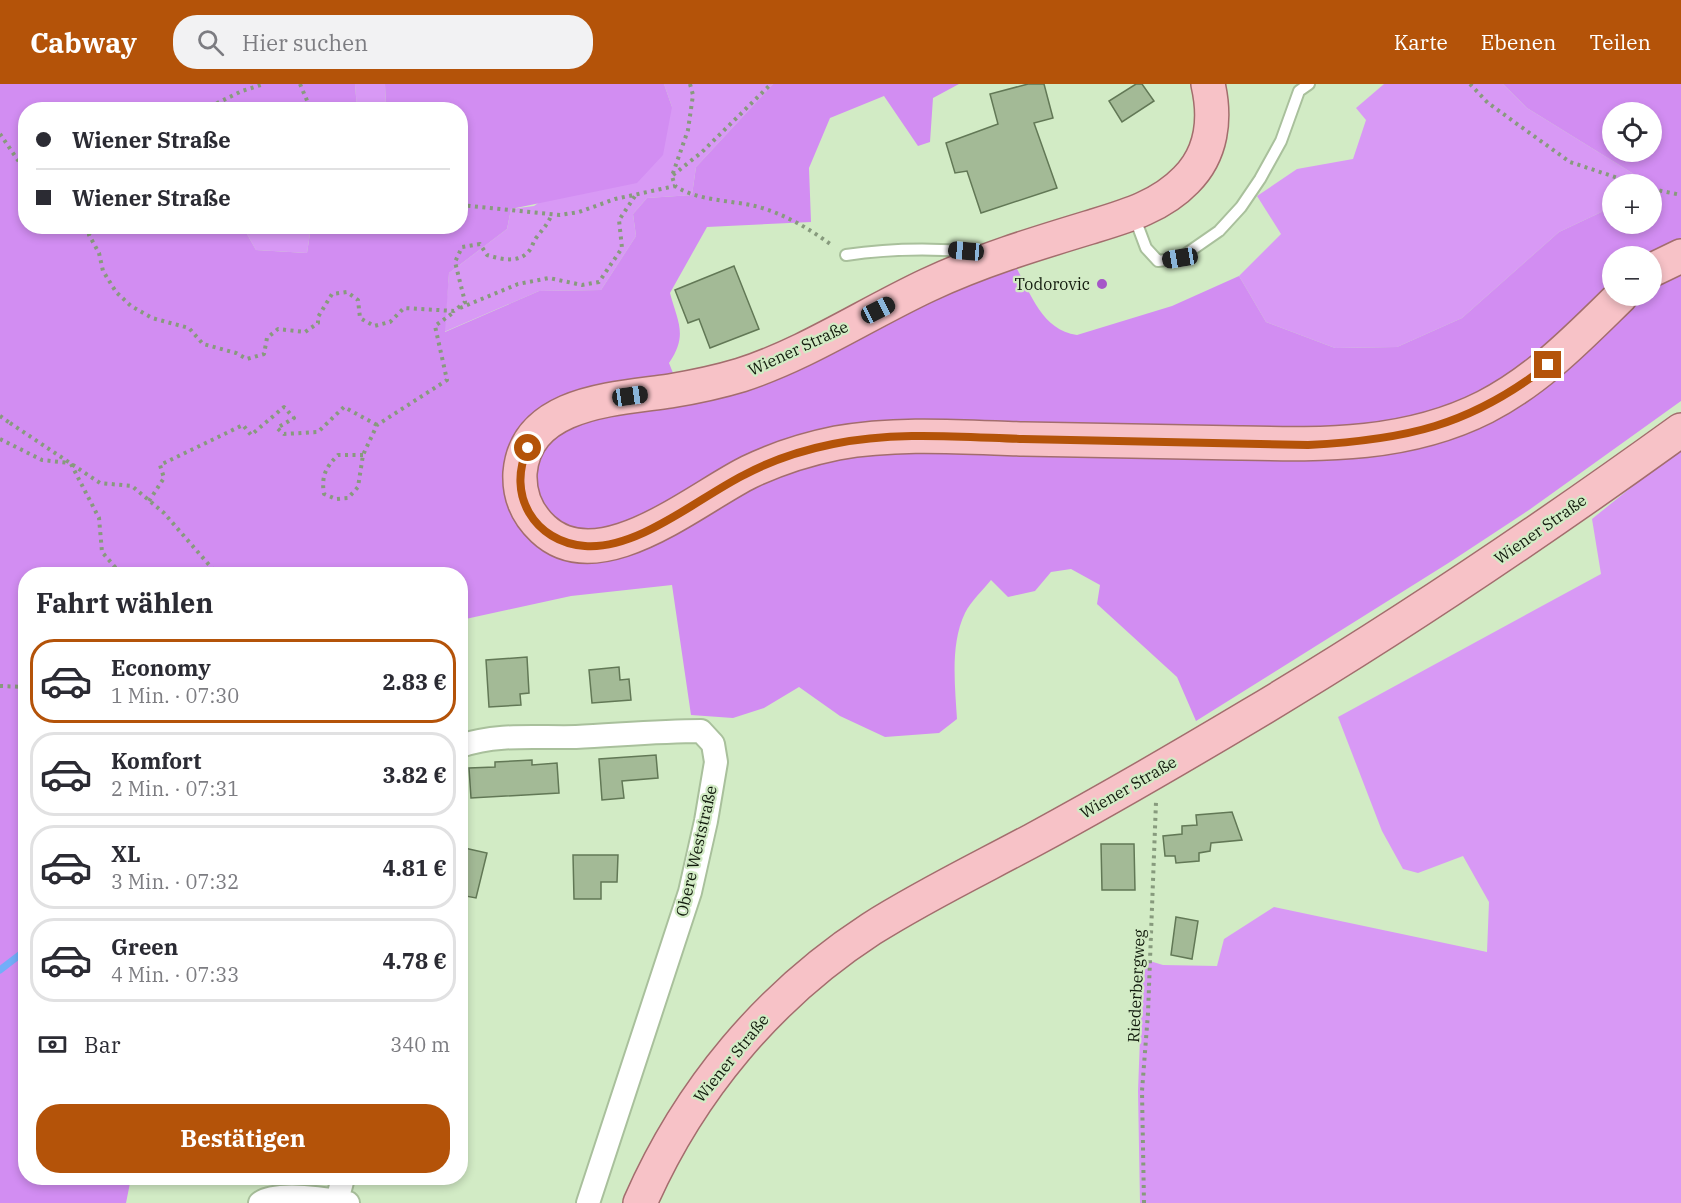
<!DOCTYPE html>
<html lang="de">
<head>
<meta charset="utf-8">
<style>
	:root { --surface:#fff; --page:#f2f2f3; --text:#2b2b33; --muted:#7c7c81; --line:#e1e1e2; --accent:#b45309 }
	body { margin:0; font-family:"IBM Plex Serif",serif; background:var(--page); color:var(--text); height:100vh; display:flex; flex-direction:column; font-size:22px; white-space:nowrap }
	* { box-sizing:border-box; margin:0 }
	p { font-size:20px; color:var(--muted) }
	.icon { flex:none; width:33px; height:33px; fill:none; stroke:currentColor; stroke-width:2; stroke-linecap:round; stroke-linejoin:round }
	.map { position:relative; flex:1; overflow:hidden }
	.side { position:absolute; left:18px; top:483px; width:450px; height:618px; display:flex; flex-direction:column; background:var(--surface); border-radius:24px; box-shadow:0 3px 9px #0003 }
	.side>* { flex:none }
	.hud { position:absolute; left:18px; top:18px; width:450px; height:132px; border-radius:24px; box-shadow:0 3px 9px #0003; display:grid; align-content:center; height:132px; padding:0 18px; background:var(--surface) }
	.controls { position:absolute; left:1602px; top:18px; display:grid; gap:12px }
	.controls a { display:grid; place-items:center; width:60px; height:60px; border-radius:50%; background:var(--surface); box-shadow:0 3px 9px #0003; font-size:30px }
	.end { position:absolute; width:27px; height:27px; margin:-14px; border:8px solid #b45309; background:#fff; box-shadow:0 0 0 3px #fff }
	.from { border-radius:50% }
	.car { position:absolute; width:18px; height:36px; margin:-18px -9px; border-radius:8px; box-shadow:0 0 4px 2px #0007; background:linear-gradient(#222 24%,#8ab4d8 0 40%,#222 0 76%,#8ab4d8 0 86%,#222 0) }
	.hud b { display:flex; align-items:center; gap:21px; height:57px; font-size:22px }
	.hud b+b { border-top:2px solid var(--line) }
	.hud i { width:15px; height:15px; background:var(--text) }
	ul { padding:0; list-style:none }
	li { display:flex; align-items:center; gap:18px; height:84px; margin:0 12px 9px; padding:0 6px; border:3px solid var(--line); border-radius:24px }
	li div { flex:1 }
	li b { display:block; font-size:22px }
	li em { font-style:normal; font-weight:700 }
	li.selected { border-color:var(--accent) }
	li>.icon { width:54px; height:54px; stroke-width:1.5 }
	h2 { padding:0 18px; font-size:27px; line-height:72px }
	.pay { display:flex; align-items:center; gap:15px; height:66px; padding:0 18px; font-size:22px }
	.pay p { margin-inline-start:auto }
	.primary-button { display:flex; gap:12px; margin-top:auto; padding:12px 18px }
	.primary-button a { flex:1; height:69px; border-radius:24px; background:var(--accent); color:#fff; font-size:24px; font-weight:700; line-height:69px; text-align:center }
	header { display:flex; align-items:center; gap:36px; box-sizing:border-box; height:84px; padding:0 30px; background:var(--accent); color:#fff }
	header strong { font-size:28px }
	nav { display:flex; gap:33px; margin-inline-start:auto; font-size:21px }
	.search { width:420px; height:54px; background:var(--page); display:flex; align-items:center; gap:15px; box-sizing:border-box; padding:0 21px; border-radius:24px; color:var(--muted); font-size:22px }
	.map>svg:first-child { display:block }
	.green { fill:#d899f5 }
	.forest { fill:#d28df2; fill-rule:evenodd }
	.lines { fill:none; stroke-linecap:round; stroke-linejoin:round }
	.stream { stroke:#72aef9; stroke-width:7 }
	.building { fill:#a3ba96; stroke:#627856; stroke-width:1.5 }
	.lane-casing { stroke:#a9c09c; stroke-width:14 }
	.street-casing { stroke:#a9c09c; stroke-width:26 }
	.primary-casing { stroke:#a36d6d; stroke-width:36 }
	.path { stroke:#879a7d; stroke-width:4; stroke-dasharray:3 4.5; stroke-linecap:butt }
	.lane { stroke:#fff; stroke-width:10 }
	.street { stroke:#fff; stroke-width:22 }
	.primary { stroke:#f7c2c7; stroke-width:33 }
	.route { stroke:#b45309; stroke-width:8 }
	.poi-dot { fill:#a656c8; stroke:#d2ebc5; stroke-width:2 }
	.labels { text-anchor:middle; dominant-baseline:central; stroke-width:4.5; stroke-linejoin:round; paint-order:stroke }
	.poi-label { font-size:16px; fill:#111a0c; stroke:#d2ebc5; text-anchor:end }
	.street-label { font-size:16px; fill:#111a0c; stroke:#d2ebc5 }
</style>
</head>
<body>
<header>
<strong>Cabway</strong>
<div class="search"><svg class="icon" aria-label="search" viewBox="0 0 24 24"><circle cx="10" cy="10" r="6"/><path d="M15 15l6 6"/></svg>Hier suchen</div>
<nav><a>Karte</a><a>Ebenen</a><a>Teilen</a></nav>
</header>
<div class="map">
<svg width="1681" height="1119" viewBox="0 0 1681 1119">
	<rect width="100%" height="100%" fill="#d2ebc5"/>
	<path class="green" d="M 355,0 L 385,0 L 386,25 L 357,25 Z
		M 664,0 L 773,0 L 696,83 L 692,111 L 647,114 L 633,130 L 636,152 L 601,206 L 539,207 L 444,248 L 449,189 L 507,145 L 511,125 L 534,122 L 672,23 Z
		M 1384,0 L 1503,0 L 1527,24 L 1637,92 L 1637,100 L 1612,100 L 1612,123 L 1559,148 L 1462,234 L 1397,263 L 1335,264 L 1266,238 L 1239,192 L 1281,150 L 1257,112 L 1297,85 L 1353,75 L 1366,36 L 1356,24 Z
		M 243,143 L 311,143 L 307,169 L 256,166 Z
		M 1681,363 L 1681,1119 L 1140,1119 L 1138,1007 L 1143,875 L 1163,881 L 1217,882 L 1224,855 L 1274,823 L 1487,868 L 1489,818 L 1463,772 L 1418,789 L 1403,785 L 1382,747 L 1338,633 L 1601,490 L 1592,435 Z"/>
	<path class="forest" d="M 0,0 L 355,0 L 357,25 L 294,26 L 289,23 L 283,26 L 26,26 L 26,142 L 243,143 L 256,166 L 307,169 L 311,143 L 460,142 L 460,26 L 386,25 L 385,0 L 664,0 L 672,23 L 663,71 L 637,99 L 511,125 L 507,145 L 449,189 L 445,248 L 539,207 L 601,206 L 636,152 L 633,130 L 647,114 L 692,111 L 696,83 L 773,0 L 959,0 L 933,14 L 930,58 L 918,62 L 884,12 L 830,34 L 809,84 L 811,138 L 707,143 L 670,209 C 678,239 688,251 669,279 L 675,294 L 730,283 L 1016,183 C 1031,210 1042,246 1077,251 L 1172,222 L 1239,192 L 1266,238 L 1335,264 L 1397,263 L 1462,234 L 1559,148 L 1612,123 L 1612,140 L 1652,140 L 1652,100 L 1637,100 L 1637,92 L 1527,24 L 1503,0 L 1681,0 L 1681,317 L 1529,426 L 1450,478 L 1196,637 L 1177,593 L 1097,520 L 1100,501 L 1071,485 L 1051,488 L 1035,507 L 1008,513 L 991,496 C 983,506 971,517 965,529 C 950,560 955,602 957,635 L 939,649 L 885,653 L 840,632 L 799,603 L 764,624 L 733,634 L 691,631 L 672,501 L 571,512 L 461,536 L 460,490 L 26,490 L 26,1094 L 131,1094 L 126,1119 L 0,1119 ZM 1612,28 L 1652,28 L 1652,68 L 1612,68 ZM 1612,172 L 1652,172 L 1652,212 L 1612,212 Z"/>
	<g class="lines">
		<path class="stream" d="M 0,886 L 26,866"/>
	</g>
	<path class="building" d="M 1028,0 L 1044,0 L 1053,34 L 1034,39 L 1057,104 L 981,129 L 967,87 L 955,89 L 946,59 L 998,40 L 990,10 Z
		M 1136,0 L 1142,0 L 1154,17 L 1122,38 L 1109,17 Z
		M 734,182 L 759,245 L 710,264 L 699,235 L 688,239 L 675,206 Z
		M 527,573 L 529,609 L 520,610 L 521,621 L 489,623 L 486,576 Z
		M 619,583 L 620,596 L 629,595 L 631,616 L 592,619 L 589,586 Z
		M 656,671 L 658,694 L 622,697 L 624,714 L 602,716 L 599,675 Z
		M 532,676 L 532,681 L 557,679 L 559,709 L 471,714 L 469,684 L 495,683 L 495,678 Z
		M 1232,728 L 1242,756 L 1211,759 L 1210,767 L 1199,769 L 1199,777 L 1176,779 L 1175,772 L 1165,772 L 1163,752 L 1182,750 L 1182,742 L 1197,741 L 1196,731 Z
		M 1101,760 L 1134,760 L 1135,806 L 1102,806 Z
		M 460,763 L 487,769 L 476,814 L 460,811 Z
		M 573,771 L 618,771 L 617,798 L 601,798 L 601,815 L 574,815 Z
		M 1176,833 L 1198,837 L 1192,875 L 1171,871 Z"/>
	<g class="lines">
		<defs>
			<path id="lane" d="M 1134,132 L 1146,164 L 1158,177 L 1180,174 L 1219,147 L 1241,123 L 1260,95 L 1281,57 L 1299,7 L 1309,0
				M 846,171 C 891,164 933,164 979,168"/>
			<path id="street" d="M 460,662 C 498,649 537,654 576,653 C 618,651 659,647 701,647 L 713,660 L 716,678 L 706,737 L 690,808 L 588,1119
				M 337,1117 L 343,1094
				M 260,1119 C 277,1107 327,1115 348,1119"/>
			<path id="primary" d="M 1208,0 C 1216,35 1212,70 1186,96 C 1161,122 1127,132 1094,142 C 1038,159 981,176 928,201 C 866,230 806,270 741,291 C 718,298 694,303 670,307 C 616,315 526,317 520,389 C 519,411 527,430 543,445 C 599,498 696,414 749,388 C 776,375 807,365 837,359 C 898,348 962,353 1024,355 C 1096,356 1169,358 1242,359 C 1325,361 1408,362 1485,323 C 1538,296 1579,253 1621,212
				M 1652,186 L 1681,172
				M 640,1119 C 689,1007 768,912 871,845 C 923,812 979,785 1033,756 C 1107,716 1179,674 1251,631 C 1399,543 1541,447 1681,346"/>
		</defs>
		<use href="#lane" class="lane-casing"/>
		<use href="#street" class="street-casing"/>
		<use href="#primary" class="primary-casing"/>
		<path class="path" d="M 300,0 L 311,26
			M 690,0 L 693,11 L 688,46 L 672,92 L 675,102 C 698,117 729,116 755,122 C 783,129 810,145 833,162
			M 1470,0 L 1488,19 L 1570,78 L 1636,100
			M 142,26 L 143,26
			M 203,26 L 242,7 L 264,0
			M 0,50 L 26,88
			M 20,79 L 26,72
			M 673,91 L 702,68 L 771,0
			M 1652,105 L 1681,111
			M 460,121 L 560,131 L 579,128 L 615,115 L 675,102
			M 92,142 L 89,151 L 99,169 L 103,187 L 116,208 L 131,222 L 152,234 L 189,244 L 203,260 L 236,269 L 247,275 L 264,270 L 267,254 L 278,245 L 305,248 L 318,239 L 318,233 L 332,210 L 347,208 L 358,216 L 360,234 L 374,242 L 390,238 L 404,224 L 454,227 L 465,218 L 455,178 L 462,163 L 480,160 L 487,171 C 501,175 518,180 529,167 C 532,164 533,158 536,154 C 542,146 548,140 552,130
			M 460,224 L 518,200 L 549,194 L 582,201 L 599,198 L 622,164 L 619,136 L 635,112
			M 0,332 L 10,339
			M 10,339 L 100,399 L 132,402 L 164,429 L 217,490
			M 0,355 L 42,376 L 69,379
			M 363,371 L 338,371 C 326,383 321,392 324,410 L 336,415 L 348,414 L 358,403 L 363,371 L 377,341 L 447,296 L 435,242 L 454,228
			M 71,380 L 99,434 L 102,468 L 115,483 L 117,490
			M 149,417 L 164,394 L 160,381 L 243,341 L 251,351 L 284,323 L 294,334 L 277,344 L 284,350 L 318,348 L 344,323 L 377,341
			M 0,602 L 26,603
			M 1144,1119 L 1142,1007 L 1148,929 L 1156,718"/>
		<use href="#lane" class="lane"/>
		<use href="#street" class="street"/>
		<use href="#primary" class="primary"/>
	</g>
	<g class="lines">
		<path class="route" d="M 528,364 C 506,410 534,458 585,462 C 638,466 698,414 744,391 C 772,376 803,366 833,360 C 895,347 961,353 1023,355 C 1118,357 1213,359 1308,361 C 1405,356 1470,342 1548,281"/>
	</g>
	<circle class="poi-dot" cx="1102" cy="200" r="6"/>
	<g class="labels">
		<g class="poi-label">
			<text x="1090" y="200">Todorovic</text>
		</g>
		<g class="street-label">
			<text transform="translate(798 264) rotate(-25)">Wiener Straße</text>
			<text transform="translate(1540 445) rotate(-35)">Wiener Straße</text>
			<text transform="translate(1128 703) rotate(-30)">Wiener Straße</text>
			<text transform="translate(696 767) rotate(-77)">Obere Weststraße</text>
			<text transform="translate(1136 902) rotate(-87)">Riederbergweg</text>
			<text transform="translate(731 974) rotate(-51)">Wiener Straße</text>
		</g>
	</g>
</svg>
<div class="controls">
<a><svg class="icon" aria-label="locate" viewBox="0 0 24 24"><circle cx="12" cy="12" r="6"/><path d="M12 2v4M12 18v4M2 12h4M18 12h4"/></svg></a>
<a>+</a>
<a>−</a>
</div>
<i class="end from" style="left:528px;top:364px"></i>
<i class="end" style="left:1548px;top:281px"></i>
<i class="car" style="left:966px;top:167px;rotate:275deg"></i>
<i class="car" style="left:1180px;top:174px;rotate:261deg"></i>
<i class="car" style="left:878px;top:226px;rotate:63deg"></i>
<i class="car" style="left:630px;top:312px;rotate:82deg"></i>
<div class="hud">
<b><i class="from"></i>Wiener Straße</b>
<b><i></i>Wiener Straße</b>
</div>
<section class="side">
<h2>Fahrt wählen</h2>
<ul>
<li class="selected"><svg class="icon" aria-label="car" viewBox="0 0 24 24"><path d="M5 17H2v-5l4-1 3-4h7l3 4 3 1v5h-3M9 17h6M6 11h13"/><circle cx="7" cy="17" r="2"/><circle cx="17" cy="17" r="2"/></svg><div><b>Economy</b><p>1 Min. · 07:30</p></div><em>2.83 €</em></li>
<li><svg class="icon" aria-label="car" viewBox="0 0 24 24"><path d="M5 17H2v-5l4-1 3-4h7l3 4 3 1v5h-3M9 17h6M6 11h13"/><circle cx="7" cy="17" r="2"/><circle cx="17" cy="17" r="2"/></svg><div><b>Komfort</b><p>2 Min. · 07:31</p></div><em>3.82 €</em></li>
<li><svg class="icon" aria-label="car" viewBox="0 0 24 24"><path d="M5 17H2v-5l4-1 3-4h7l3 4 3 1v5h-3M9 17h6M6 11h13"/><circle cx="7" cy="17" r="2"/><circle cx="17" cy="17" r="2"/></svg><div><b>XL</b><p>3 Min. · 07:32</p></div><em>4.81 €</em></li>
<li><svg class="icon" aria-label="car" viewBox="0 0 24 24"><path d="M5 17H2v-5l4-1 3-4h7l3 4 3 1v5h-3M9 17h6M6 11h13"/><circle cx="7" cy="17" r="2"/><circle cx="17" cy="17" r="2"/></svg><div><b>Green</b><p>4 Min. · 07:33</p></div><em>4.78 €</em></li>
</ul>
<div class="pay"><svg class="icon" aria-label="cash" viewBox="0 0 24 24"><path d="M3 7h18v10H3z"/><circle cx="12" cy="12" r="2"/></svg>Bar<p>340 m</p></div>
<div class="primary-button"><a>Bestätigen</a></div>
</section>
</div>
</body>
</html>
